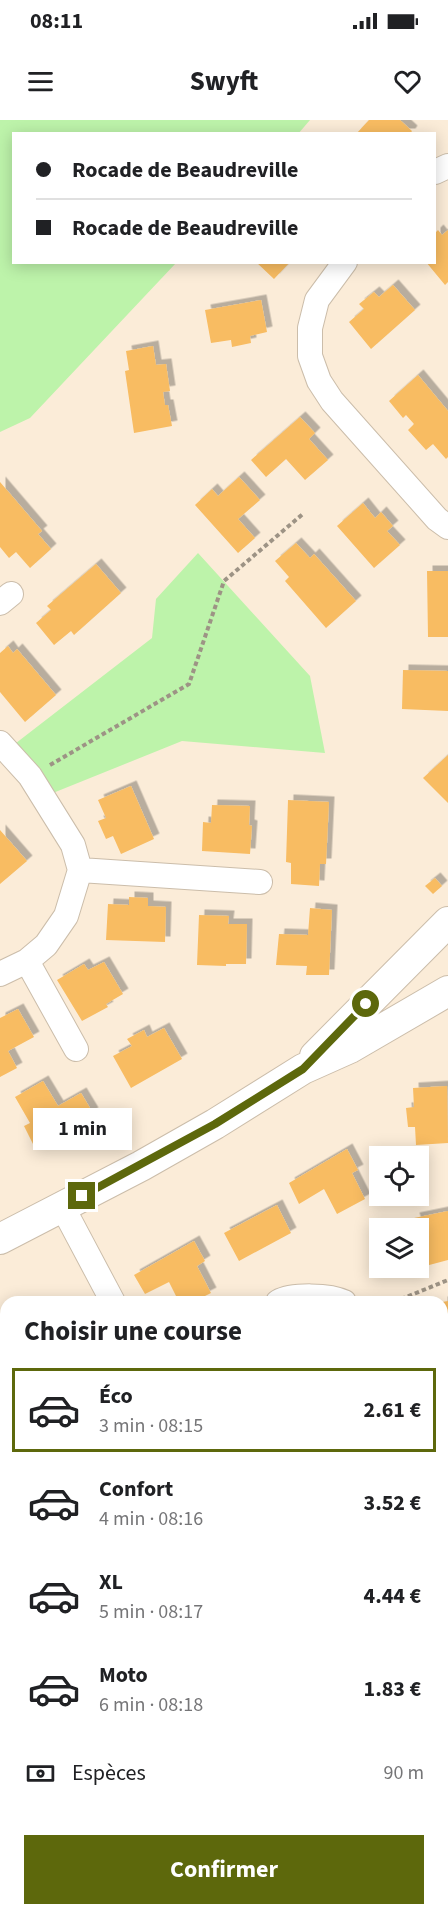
<!DOCTYPE html>
<html lang="fr">
<head>
<meta charset="utf-8">
<style>
	:root { --surface:#fff; --page:#f2f2f2; --text:#202124; --muted:#757577; --line:#e0e0e0; --accent:#5d680c }
	body { margin:0; font-family:"Source Sans 3",sans-serif; background:var(--page); color:var(--text); height:100vh; display:flex; flex-direction:column; font-size:22px; white-space:nowrap }
	* { box-sizing:border-box; margin:0 }
	p { font-size:20px; color:var(--muted) }
	.icon { flex:none; width:33px; height:33px; fill:none; stroke:currentColor; stroke-width:2; stroke-linecap:round; stroke-linejoin:round }
	.map { position:relative; flex:1; overflow:hidden }
	.drawer { position:absolute; left:0px; top:1176px; width:448px; height:620px; display:flex; flex-direction:column; background:var(--surface); border-radius:18px 18px 0 0; box-shadow:0 3px 15px #0003 }
	.drawer>* { flex:none }
	.banner { position:absolute; left:12px; top:12px; width:424px; height:132px; border-radius:0px; box-shadow:0 3px 15px #0003; display:grid; align-content:center; height:132px; padding:0 24px; background:var(--surface) }
	.fabs { position:absolute; left:369px; top:1026px; display:grid; gap:12px }
	.fabs a { display:grid; place-items:center; width:60px; height:60px; border-radius:0px; background:var(--surface); box-shadow:0 3px 15px #0003; font-size:30px }
	.end { position:absolute; width:27px; height:27px; margin:-14px; border:8px solid #5d680c; background:#fff; box-shadow:0 0 0 3px #fff }
	.from { border-radius:50% }
	.bubble { position:absolute; height:42px; border-radius:0px; background:var(--surface); box-shadow:0 3px 15px #0003; font-size:20px; font-weight:700; line-height:42px; text-align:center }
	.banner b { display:flex; align-items:center; gap:21px; height:57px; font-size:22px }
	.banner b+b { border-top:2px solid var(--line) }
	.banner i { width:15px; height:15px; background:var(--text) }
	ul { padding:0; list-style:none }
	li { display:flex; align-items:center; gap:18px; height:84px; margin:0 12px 9px; padding:0 12px; border:3px solid transparent; border-radius:0px }
	li div { flex:1 }
	li b { display:block; font-size:22px }
	li em { font-style:normal; font-weight:700 }
	li.selected { border-color:var(--accent) }
	li>.icon { width:54px; height:54px; stroke-width:1.5 }
	h2 { padding:0 24px; font-size:27px; line-height:72px }
	.pay { display:flex; align-items:center; gap:15px; height:66px; padding:0 24px; font-size:22px }
	.pay p { margin-inline-start:auto }
	.button { display:flex; gap:12px; margin-top:auto; padding:12px 24px }
	.button a { flex:1; height:69px; border-radius:0px; background:var(--accent); color:#fff; font-size:24px; font-weight:700; line-height:69px; text-align:center }
	.status { display:flex; justify-content:space-between; align-items:center; height:42px; padding:0 30px; background:var(--surface); direction:ltr }
	.status svg { height:16px; fill:currentColor }
	header { display:flex; justify-content:space-between; align-items:center; height:78px; padding:0 24px; background:var(--surface); font-size:27px; font-weight:700 }
	.map>svg:first-child { display:block }
	.green { fill:#bdf3aa }
	.building { fill:#f8bc62; filter:url(#shadow) }
	.lines { fill:none; stroke-linecap:round; stroke-linejoin:round }
	.minor-casing { stroke:#cbbdaa; stroke-width:26 }
	.tertiary-casing { stroke:#cbbdaa; stroke-width:32 }
	.path { stroke:#9d9385; stroke-width:4; stroke-dasharray:4.5 3; stroke-linecap:butt }
	.minor { stroke:#fff; stroke-width:24 }
	.tertiary { stroke:#fff; stroke-width:30 }
	.route { stroke:#5d680c; stroke-width:8 }
</style>
</head>
<body>
<div class="status"><b>08:11</b><svg viewBox="0 0 49 12"><path d="M0 12V9h3v3zM5 12V6h3v6zM10 12V3h3v9zM15 12V0h3v12zM26 1h20v11H26zM47 4h2v5h-2z"/></svg></div>
<header><svg class="icon" aria-label="menu" viewBox="0 0 24 24"><path d="M4 6h16M4 12h16M4 18h16"/></svg>Swyft<svg class="icon" aria-label="heart" viewBox="0 0 24 24"><path d="M12 20l-8-8c-3-5 5-10 8-4 3-6 11-1 8 4z"/></svg></header>
<div class="map">
<svg width="448" height="1795" viewBox="0 0 448 1795">
	<defs>
		<filter id="shadow"><feDropShadow dx="5.5" dy="-5.5" stdDeviation="0" flood-color="#0004"/></filter>
	</defs>
	<rect width="100%" height="100%" fill="#fbecd8"/>
	<path class="green" d="M 0,0 L 310,0 L 298,14 L 14,14 L 14,142 L 176,143 L 30,298 L 0,312 Z
		M 198,433 L 310,556 L 325,633 L 182,621 L 43,677 L 7,630 L 152,518 L 156,479 Z"/>
	<path class="building" d="M 369,0 L 400,0 L 412,11 L 410,14 L 356,14 Z
		M 438,110 L 442,115 L 448,110 L 448,162 L 445,165 L 426,142 L 435,142 L 435,113 Z
		M 256,142 L 290,142 L 274,159 Z
		M 393,165 L 415,190 L 371,229 L 349,202 L 364,189 L 359,184 L 374,172 L 379,177 Z
		M 261,180 L 267,212 L 250,216 L 251,223 L 232,227 L 231,220 L 211,223 L 205,190 Z
		M 153,226 L 156,245 L 166,244 L 170,271 L 163,272 L 165,285 L 168,285 L 172,306 L 134,313 L 125,251 L 129,250 L 126,231 Z
		M 418,255 L 448,291 L 448,337 L 446,339 L 433,324 L 426,330 L 408,310 L 414,304 L 406,295 L 403,298 L 389,281 Z
		M 300,297 L 315,313 L 309,319 L 328,340 L 305,360 L 286,339 L 266,357 L 251,340 Z
		M 239,357 L 260,380 L 238,399 L 255,418 L 238,433 L 195,385 L 212,369 L 218,376 Z
		M 0,362 L 42,411 L 38,414 L 51,429 L 30,448 L 16,432 L 9,438 L 0,427 Z
		M 363,383 L 375,398 L 381,392 L 393,406 L 387,411 L 400,425 L 374,448 L 337,406 Z
		M 296,423 L 310,438 L 314,434 L 356,481 L 326,508 L 285,461 L 289,457 L 275,441 Z
		M 96,444 L 121,473 L 74,515 L 71,511 L 54,525 L 36,503 L 51,490 L 47,486 Z
		M 427,451 L 448,451 L 448,517 L 428,517 Z
		M 8,526 L 13,533 L 17,529 L 56,575 L 25,602 L 0,572 L 0,533 Z
		M 403,550 L 448,551 L 448,591 L 402,589 Z
		M 448,635 L 448,683 L 423,658 Z
		M 131,666 L 154,719 L 121,734 L 113,716 L 106,719 L 98,701 L 106,698 L 98,680 Z
		M 288,680 L 329,682 L 326,744 L 320,744 L 319,766 L 291,764 L 291,743 L 286,742 Z
		M 212,685 L 250,686 L 249,705 L 252,706 L 250,734 L 202,731 L 203,702 L 211,703 Z
		M 0,710 L 27,741 L 0,764 Z
		M 435,758 L 442,766 L 433,774 L 425,766 Z
		M 129,777 L 148,778 L 148,786 L 166,787 L 165,822 L 106,820 L 108,784 L 129,785 Z
		M 310,788 L 332,790 L 329,855 L 306,855 L 307,846 L 276,845 L 279,814 L 308,815 Z
		M 199,795 L 229,796 L 228,804 L 247,804 L 246,844 L 226,844 L 226,846 L 197,845 Z
		M 104,842 L 123,874 L 106,884 L 108,887 L 82,901 L 57,860 L 84,844 L 88,850 Z
		M 18,889 L 34,917 L 8,931 L 17,948 L 0,957 L 0,898 Z
		M 164,908 L 182,939 L 131,968 L 113,936 L 132,926 L 127,919 L 144,910 L 147,917 Z
		M 43,961 L 58,986 L 81,973 L 93,993 L 34,1026 L 24,1006 L 30,1003 L 15,977 Z
		M 447,966 L 448,1023 L 416,1025 L 415,1007 L 408,1007 L 406,988 L 414,987 L 413,968 Z
		M 347,1029 L 358,1050 L 352,1053 L 365,1079 L 337,1094 L 324,1069 L 299,1084 L 289,1063 Z
		M 277,1085 L 291,1113 L 239,1141 L 224,1113 Z
		M 448,1091 L 448,1140 L 418,1148 L 418,1108 L 417,1108 L 414,1098 Z
		M 194,1121 L 205,1141 L 197,1146 L 211,1173 L 193,1182 L 179,1182 L 169,1162 L 145,1174 L 134,1155 Z
		M 448,1181 L 448,1225 L 447,1225 L 442,1206 L 442,1182 Z
		M 442,1551 L 448,1556 L 448,1595 L 442,1601 Z
		M 6,1624 L 6,1657 L 0,1659 L 0,1626 Z
		M 0,1675 L 4,1688 L 0,1689 Z
		M 0,1732 L 6,1745 L 6,1769 L 0,1771 Z
		M 265,1790 L 314,1790 L 314,1795 L 265,1795 Z
		M 358,1790 L 442,1790 L 443,1795 L 358,1795 Z"/>
	<g class="lines">
		<defs>
			<path id="minor" d="M 435,52 L 448,46
				M 345,142 L 317,180 L 310,208 L 310,236 L 319,261 L 332,281 L 437,399 L 448,407
				M 0,483 L 11,474
				M 0,623 L 30,656 L 73,725 L 80,750 L 66,796 L 46,825 L 27,841 L 0,854
				M 80,750 L 260,762
				M 27,841 L 76,929
				M 62,1086 L 113,1182
				M 278,1182 C 292,1174 330,1175 344,1182
				M 0,1339 L 6,1333
				M 442,1404 L 448,1418
				M 0,1452 L 6,1471
				M 442,1653 L 448,1651"/>
			<path id="tertiary" d="M 315,936 L 448,802
				M 0,1119 L 141,1046 L 215,1004 L 303,949 L 350,928 L 448,871"/>
		</defs>
		<use href="#minor" class="minor-casing"/>
		<use href="#tertiary" class="tertiary-casing"/>
		<path class="path" d="M 50,645 L 189,564 L 224,461 L 304,393
			M 394,1182 L 448,1160"/>
		<use href="#minor" class="minor"/>
		<use href="#tertiary" class="tertiary"/>
	</g>
	<g class="lines">
		<path class="route" d="M 82,1076 L 215,1004 L 303,949 L 366,884"/>
	</g>
</svg>
<div class="fabs">
<a><svg class="icon" aria-label="locate" viewBox="0 0 24 24"><circle cx="12" cy="12" r="6"/><path d="M12 2v4M12 18v4M2 12h4M18 12h4"/></svg></a>
<a><svg class="icon" aria-label="layers" viewBox="0 0 24 24"><path d="M12 4l9 5-9 5-9-5zM3 14l9 5 9-5"/></svg></a>
</div>
<i class="end from" style="left:366px;top:884px"></i>
<i class="end" style="left:82px;top:1076px"></i>
<div class="bubble" style="left:33px;top:988px;width:99px">1 min</div>
<div class="banner">
<b><i class="from"></i>Rocade de Beaudreville</b>
<b><i></i>Rocade de Beaudreville</b>
</div>
<section class="drawer">
<h2>Choisir une course</h2>
<ul>
<li class="selected"><svg class="icon" aria-label="car" viewBox="0 0 24 24"><path d="M5 17H2v-5l4-1 3-4h7l3 4 3 1v5h-3M9 17h6M6 11h13"/><circle cx="7" cy="17" r="2"/><circle cx="17" cy="17" r="2"/></svg><div><b>Éco</b><p>3 min · 08:15</p></div><em>2.61 €</em></li>
<li><svg class="icon" aria-label="car" viewBox="0 0 24 24"><path d="M5 17H2v-5l4-1 3-4h7l3 4 3 1v5h-3M9 17h6M6 11h13"/><circle cx="7" cy="17" r="2"/><circle cx="17" cy="17" r="2"/></svg><div><b>Confort</b><p>4 min · 08:16</p></div><em>3.52 €</em></li>
<li><svg class="icon" aria-label="car" viewBox="0 0 24 24"><path d="M5 17H2v-5l4-1 3-4h7l3 4 3 1v5h-3M9 17h6M6 11h13"/><circle cx="7" cy="17" r="2"/><circle cx="17" cy="17" r="2"/></svg><div><b>XL</b><p>5 min · 08:17</p></div><em>4.44 €</em></li>
<li><svg class="icon" aria-label="car" viewBox="0 0 24 24"><path d="M5 17H2v-5l4-1 3-4h7l3 4 3 1v5h-3M9 17h6M6 11h13"/><circle cx="7" cy="17" r="2"/><circle cx="17" cy="17" r="2"/></svg><div><b>Moto</b><p>6 min · 08:18</p></div><em>1.83 €</em></li>
</ul>
<div class="pay"><svg class="icon" aria-label="cash" viewBox="0 0 24 24"><path d="M3 7h18v10H3z"/><circle cx="12" cy="12" r="2"/></svg>Espèces<p>90 m</p></div>
<div class="button"><a>Confirmer</a></div>
</section>
</div>
</body>
</html>
